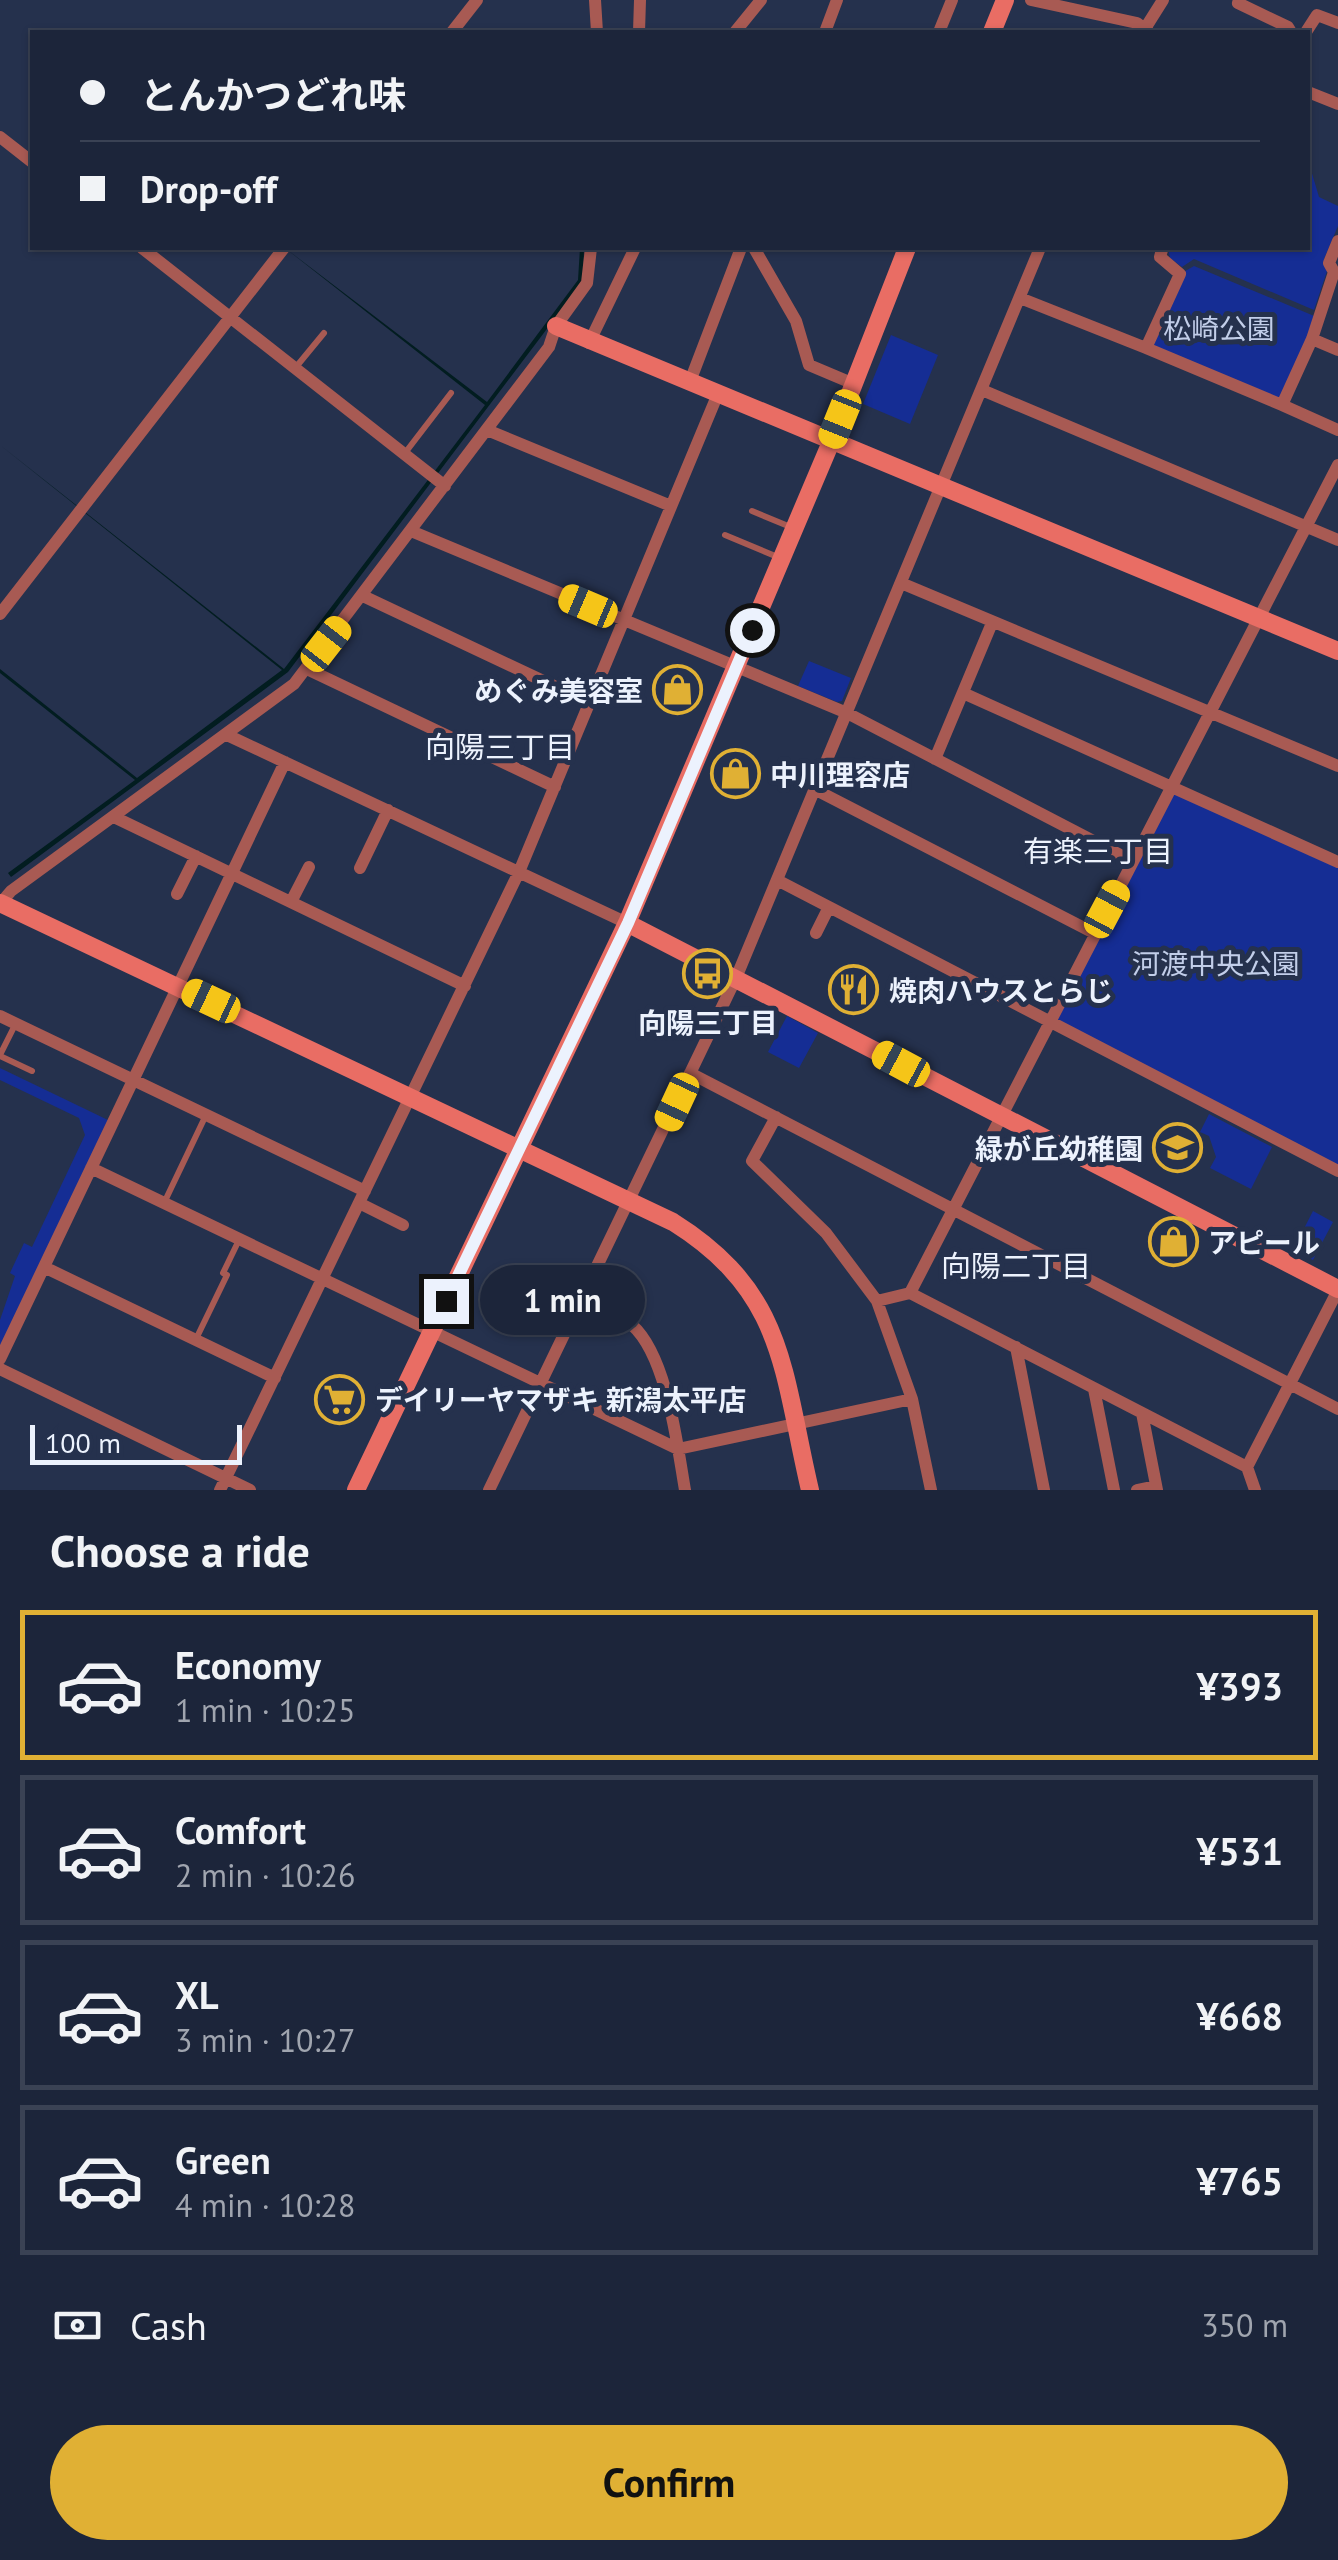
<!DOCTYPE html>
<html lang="en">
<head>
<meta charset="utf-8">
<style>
	:root { --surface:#1c253a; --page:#293145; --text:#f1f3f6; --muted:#a0a5af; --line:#3a4254; --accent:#e0b034 }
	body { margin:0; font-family:"PT Sans","Noto Sans JP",sans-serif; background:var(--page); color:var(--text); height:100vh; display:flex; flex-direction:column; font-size:38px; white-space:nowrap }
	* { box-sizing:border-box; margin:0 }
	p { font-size:32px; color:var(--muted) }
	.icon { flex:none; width:55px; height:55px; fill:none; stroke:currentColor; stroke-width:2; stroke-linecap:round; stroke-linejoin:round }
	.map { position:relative; height:1490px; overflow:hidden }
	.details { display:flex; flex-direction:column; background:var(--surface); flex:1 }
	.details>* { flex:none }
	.top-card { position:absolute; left:30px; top:30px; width:1280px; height:220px; border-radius:0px; box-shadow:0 2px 8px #0004,0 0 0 2px var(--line); display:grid; align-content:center; height:220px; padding:0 50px; background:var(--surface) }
	.scale { position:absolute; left:30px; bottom:25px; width:212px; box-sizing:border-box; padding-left:10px; border:5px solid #ecf2fd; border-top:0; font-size:28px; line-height:35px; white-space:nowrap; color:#ecf2fd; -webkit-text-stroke:8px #25314d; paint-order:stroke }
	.end { position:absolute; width:45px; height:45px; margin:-22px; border:12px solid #ecf2fd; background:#111; box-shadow:0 0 0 5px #111 }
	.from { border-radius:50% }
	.bubble { position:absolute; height:70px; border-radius:35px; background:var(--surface); box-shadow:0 2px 8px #0004,0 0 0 2px var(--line); font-size:32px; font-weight:700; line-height:70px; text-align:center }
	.car { position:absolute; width:30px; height:60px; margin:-30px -15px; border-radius:12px; box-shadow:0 0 8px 2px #0007; background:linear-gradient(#f5c518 24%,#345 0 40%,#f5c518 0 76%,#345 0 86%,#f5c518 0) }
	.top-card b { display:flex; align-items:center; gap:35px; height:95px; font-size:38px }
	.top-card b+b { border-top:2px solid var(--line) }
	.top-card i { width:25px; height:25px; background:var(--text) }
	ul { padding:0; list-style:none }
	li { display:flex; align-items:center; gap:30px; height:150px; margin:0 20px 15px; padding:0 30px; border:5px solid var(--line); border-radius:0px }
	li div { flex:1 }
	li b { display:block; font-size:38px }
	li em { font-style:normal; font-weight:700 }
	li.selected { border-color:var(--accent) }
	li>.icon { width:90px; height:90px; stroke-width:1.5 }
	h2 { padding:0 50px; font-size:45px; line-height:120px }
	.pay { display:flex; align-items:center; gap:25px; height:110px; padding:0 50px; font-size:38px }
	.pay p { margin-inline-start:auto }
	.cta { display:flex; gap:20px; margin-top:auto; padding:20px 50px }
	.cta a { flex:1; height:115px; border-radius:60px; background:var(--accent); color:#111; font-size:40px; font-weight:700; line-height:115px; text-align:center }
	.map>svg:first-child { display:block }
	.green { fill:#152d94 }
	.water { fill:#021d20 }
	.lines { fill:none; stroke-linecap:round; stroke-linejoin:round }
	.lane { stroke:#a85a53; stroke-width:6 }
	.street { stroke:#a85a53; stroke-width:12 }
	.secondary { stroke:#e96d64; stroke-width:18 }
	.route { stroke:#ecf2fd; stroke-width:12 }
	.labels { text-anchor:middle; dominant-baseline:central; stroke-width:10; stroke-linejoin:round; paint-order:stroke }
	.park-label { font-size:28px; fill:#c2cee9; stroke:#25314d }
	.poi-label { font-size:28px; font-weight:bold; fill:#ecf2fd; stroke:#25314d; text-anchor:start }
	.neighbourhood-label { font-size:30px; fill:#ecf2fd; stroke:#25314d }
</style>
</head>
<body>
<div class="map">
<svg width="1338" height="1490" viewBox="0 0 1338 1490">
	<rect width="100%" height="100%" fill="#25314d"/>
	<path class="green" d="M 1308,160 L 1319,197 L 1338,206 L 1338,226 L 1324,259 L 1328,268 L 1314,310 L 1194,259 L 1182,267 L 1170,258 L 1168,248 L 1308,248 Z
		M 1194,266 L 1319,318 L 1282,405 L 1146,348 L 1180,274 Z
		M 891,335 L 938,355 L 910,424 L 863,404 Z
		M 809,661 L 851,678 L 842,701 L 837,702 L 798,686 Z
		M 1170,788 L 1338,862 L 1338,1171 L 1049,1022 Z
		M 787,1016 L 818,1033 L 799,1068 L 768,1052 Z
		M 0,1068 L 110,1121 L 0,1349 L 0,1320 L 15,1276 L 10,1273 L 24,1243 L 32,1247 L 85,1135 L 79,1118 L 0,1080 Z
		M 1209,1114 L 1272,1147 L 1251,1189 L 1210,1168 L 1216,1157 L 1209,1136 L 1200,1132 Z
		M 1313,1211 L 1333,1222 L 1313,1260 L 1293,1250 Z"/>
	<path class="water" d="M 285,248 L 487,402 L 578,280 L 580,248 L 584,248 L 583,281 L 288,672 L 11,877 L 8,873 L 135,780 L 0,673 L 0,669 L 137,778 L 282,670 L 0,445 L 284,669 L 485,405 Z"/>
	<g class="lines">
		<path class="lane" d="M 296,367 L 324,333
			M 405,453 L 451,393
			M 752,511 L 793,528
			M 725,535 L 780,558
			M 0,1055 L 15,1025
			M 0,1056 L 32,1071
			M 164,1203 L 206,1115
			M 196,1339 L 227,1275 L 223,1273 L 239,1240"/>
		<path class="street" d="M 595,0 L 597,32
			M 1031,0 L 1137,23 L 1149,32
			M 1239,0 L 1238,3 L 1288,27 L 1291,32
			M 1146,27 L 1163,0
			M 452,32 L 477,0
			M 639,32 L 640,0
			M 735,32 L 761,0
			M 825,32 L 837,0
			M 939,32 L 952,0
			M 1306,32 L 1317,15 L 1338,23
			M 1308,92 L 1338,104
			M 0,137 L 32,162
			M 142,248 L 445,486
			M 754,248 L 796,321 L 809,365 L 854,384
			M 1159,248 L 1162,250 L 1160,257 L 1180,274 L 1146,348 L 1282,405 L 1312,339 L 1334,272 L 1329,263 L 1338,241
			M 1020,298 L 1146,348
			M 1312,339 L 1338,350
			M 589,343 L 635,248
			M 689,384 L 741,248
			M 982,390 L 1338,540
			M 1282,405 L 1338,430
			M 487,430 L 671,506
			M 411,531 L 847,713 L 1132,861
			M 901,583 L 1338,766
			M 363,596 L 590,703
			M 0,614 L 284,248
			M 307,669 L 555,787
			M 963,693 L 1338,862
			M 227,735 L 627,923
			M 935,759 L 992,623
			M 816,790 L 1094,933
			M 114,817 L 465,986
			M 360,868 L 388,810
			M 777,880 L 1338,1171
			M 177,894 L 196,856
			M 291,902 L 309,867
			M 1,903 L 11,891 L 294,684 L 549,347 L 556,326 L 587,283 L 591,248
			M 816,933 L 829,907
			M 0,1016 L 365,1191
			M 690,1073 L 1338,1409
			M 776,1117 L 752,1161 L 826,1233 L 877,1301 L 912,1399 L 931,1490
			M 91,1168 L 678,1449 L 912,1399
			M 359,1203 L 403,1225
			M 44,1267 L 275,1378
			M 910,1293 L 1338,465
			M 584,1295 C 600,1304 618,1312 632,1325 C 667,1356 677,1444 685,1490
			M 877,1301 L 910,1293 L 1247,1467 L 1255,1490
			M 1016,1347 L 1044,1490
			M 0,1359 L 285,762
			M 0,1369 L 250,1490
			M 1094,1389 L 1114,1490
			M 1142,1413 L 1157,1490
			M 1247,1467 L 1338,1290
			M 220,1490 L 519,872 L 717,396
			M 489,1490 L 736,978 L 1040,248
			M 1137,1490 L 1156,1486"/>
		<path class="secondary" d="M 992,32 L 1005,0
			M 556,326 L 1338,651
			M 0,903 L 673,1222 C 786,1293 782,1371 810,1490
			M 627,923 L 1338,1289
			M 356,1490 L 627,923 L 831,442 L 907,248"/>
	</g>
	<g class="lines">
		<path class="route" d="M 446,1301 L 628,923 L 752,630"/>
	</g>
	<defs>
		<symbol id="shop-ring" viewBox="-11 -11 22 22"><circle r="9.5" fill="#25314d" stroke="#e0b034" stroke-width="1.5"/><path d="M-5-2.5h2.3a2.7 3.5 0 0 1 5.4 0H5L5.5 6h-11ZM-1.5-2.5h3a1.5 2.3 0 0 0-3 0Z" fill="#e0b034"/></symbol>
		<symbol id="bus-ring" viewBox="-11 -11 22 22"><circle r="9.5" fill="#25314d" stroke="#e0b034" stroke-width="1.5"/><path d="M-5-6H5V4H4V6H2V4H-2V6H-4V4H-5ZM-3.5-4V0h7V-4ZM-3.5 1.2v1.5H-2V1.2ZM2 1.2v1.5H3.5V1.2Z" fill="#e0b034"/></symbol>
		<symbol id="restaurant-ring" viewBox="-11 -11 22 22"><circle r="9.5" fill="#25314d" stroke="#e0b034" stroke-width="1.5"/><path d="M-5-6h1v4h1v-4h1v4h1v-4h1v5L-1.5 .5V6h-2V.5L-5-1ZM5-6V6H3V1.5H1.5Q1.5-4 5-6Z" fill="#e0b034"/></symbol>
		<symbol id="school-ring" viewBox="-11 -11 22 22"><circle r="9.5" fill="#25314d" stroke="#e0b034" stroke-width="1.5"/><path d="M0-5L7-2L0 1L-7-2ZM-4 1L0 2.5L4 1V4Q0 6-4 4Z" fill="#e0b034"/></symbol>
		<symbol id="supermarket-ring" viewBox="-11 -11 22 22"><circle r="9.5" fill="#25314d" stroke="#e0b034" stroke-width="1.5"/><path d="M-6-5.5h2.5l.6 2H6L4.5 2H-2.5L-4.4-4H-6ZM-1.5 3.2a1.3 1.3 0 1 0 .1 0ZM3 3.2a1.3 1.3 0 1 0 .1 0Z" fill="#e0b034"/></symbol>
	</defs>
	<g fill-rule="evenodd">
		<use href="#shop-ring" x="650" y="662" width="55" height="55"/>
		<use href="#shop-ring" x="708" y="746" width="55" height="55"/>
		<use href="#bus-ring" x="680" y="946" width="55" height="55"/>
		<use href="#restaurant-ring" x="826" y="962" width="55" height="55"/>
		<use href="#school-ring" x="1150" y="1120" width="55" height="55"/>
		<use href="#shop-ring" x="1146" y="1214" width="55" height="55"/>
		<use href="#supermarket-ring" x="312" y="1372" width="55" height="55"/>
	</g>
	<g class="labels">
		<g class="park-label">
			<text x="1219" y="328">松崎公園</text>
			<text x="1216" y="963">河渡中央公園</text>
		</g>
		<g class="poi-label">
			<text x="643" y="690" text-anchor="end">めぐみ美容室</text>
			<text x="770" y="774">中川理容店</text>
			<text x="889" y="990">焼肉ハウスとらじ</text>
			<text x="708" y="1022" text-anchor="middle">向陽三丁目</text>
			<text x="1143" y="1148" text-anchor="end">緑が丘幼稚園</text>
			<text x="1208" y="1242">アピール</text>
			<text x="375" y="1399">デイリーヤマザキ 新潟太平店</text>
		</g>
		<g class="neighbourhood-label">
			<text x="500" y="746">向陽三丁目</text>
			<text x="1098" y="850">有楽三丁目</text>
			<text x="1016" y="1265">向陽二丁目</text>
		</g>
	</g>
</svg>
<div class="scale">100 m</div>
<i class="end from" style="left:752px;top:630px"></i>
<i class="end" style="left:446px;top:1301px"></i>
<div class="bubble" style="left:480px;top:1265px;width:165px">1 min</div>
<i class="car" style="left:840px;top:419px;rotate:202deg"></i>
<i class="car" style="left:588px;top:606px;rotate:293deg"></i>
<i class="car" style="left:326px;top:644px;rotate:38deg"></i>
<i class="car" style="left:1107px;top:909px;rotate:28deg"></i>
<i class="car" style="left:211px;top:1001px;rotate:295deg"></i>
<i class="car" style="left:901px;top:1064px;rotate:298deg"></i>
<i class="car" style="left:677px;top:1102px;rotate:205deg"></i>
<div class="top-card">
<b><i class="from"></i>とんかつどれ味</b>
<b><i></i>Drop-off</b>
</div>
</div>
<section class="details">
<h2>Choose a ride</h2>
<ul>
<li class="selected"><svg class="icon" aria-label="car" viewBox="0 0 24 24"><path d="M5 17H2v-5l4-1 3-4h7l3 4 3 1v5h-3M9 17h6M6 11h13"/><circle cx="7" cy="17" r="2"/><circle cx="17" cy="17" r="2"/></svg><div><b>Economy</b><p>1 min · 10:25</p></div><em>¥393</em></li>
<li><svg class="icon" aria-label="car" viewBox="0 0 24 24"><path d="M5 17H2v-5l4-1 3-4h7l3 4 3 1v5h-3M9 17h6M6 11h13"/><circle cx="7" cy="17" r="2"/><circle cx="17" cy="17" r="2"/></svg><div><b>Comfort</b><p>2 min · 10:26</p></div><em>¥531</em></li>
<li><svg class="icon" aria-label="car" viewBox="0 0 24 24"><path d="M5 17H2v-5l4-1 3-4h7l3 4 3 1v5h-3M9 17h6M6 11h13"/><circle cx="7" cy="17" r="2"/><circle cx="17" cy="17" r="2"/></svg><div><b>XL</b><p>3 min · 10:27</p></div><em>¥668</em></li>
<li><svg class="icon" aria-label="car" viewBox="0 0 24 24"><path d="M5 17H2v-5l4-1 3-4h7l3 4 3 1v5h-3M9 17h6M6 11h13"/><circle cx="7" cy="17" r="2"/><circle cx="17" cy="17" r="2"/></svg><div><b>Green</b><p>4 min · 10:28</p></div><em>¥765</em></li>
</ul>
<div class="pay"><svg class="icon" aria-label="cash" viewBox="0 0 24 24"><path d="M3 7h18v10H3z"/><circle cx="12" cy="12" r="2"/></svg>Cash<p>350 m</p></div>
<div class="cta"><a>Confirm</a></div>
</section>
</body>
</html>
